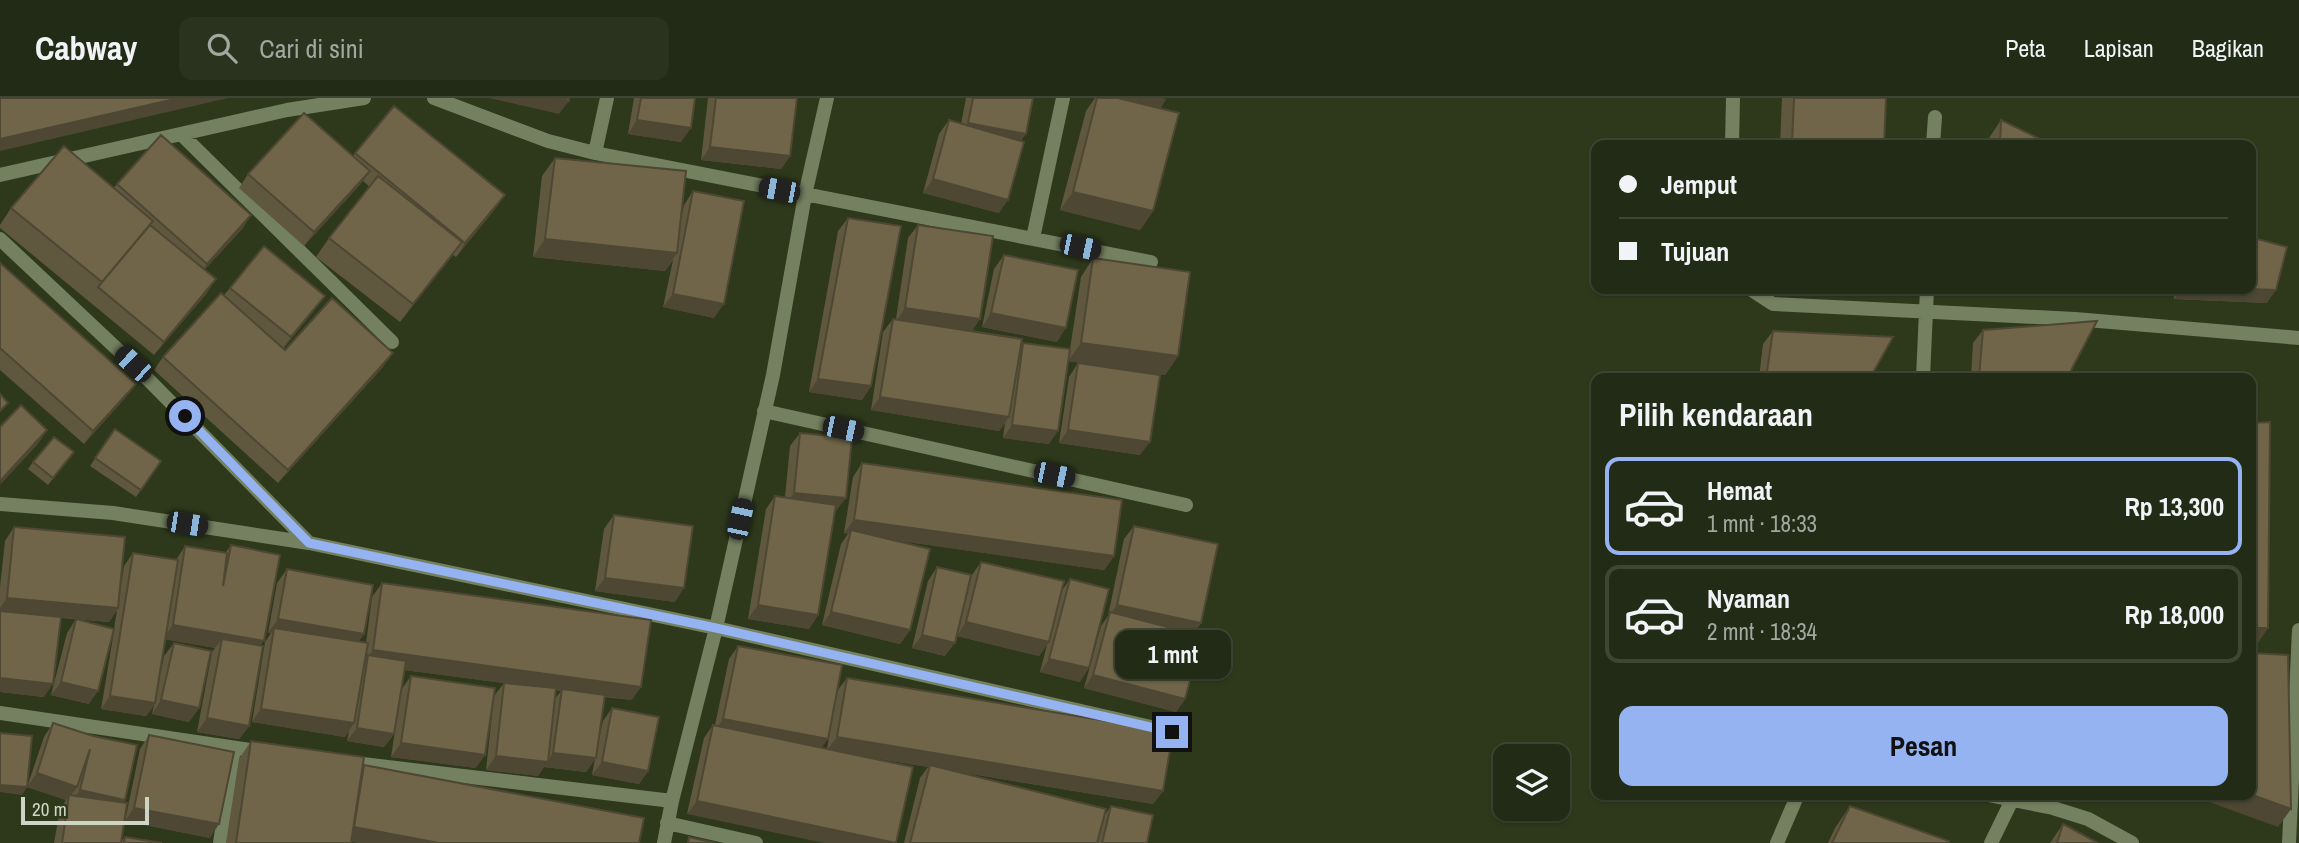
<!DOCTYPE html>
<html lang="id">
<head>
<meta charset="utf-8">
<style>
	:root { --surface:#222b15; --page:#2a331e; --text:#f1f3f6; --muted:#a2a7a0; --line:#3f4734; --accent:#95b2f1 }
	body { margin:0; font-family:"Archivo Narrow",sans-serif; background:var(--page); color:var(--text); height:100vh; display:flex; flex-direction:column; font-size:26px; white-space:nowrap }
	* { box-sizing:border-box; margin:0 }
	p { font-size:23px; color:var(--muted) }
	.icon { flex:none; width:38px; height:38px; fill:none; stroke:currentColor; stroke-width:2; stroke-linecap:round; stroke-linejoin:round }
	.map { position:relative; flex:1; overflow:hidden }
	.sheet { position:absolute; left:1591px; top:275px; width:665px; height:427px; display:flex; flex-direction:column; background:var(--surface); border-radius:14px; box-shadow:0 2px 5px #0004,0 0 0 2px var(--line) }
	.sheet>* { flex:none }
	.hud { position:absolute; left:1591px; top:42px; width:665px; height:154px; border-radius:14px; box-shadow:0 2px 5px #0004,0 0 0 2px var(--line); display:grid; align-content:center; height:154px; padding:0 28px; background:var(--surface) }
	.controls { position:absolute; left:1493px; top:646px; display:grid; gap:14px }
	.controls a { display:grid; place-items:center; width:77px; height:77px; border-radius:14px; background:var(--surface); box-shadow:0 2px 5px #0004,0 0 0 2px var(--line); font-size:35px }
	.scale { position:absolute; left:21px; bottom:18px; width:128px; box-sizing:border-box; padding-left:7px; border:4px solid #ced5c4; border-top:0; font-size:19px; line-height:24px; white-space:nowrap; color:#ced5c4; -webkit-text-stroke:5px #2e391c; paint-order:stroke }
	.end { position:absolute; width:32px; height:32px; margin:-16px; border:9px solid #95b2f1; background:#111; box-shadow:0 0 0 4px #111 }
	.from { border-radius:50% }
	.bubble { position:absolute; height:49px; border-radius:14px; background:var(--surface); box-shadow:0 2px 5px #0004,0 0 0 2px var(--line); font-size:23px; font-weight:700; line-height:49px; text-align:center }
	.car { position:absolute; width:21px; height:42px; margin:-21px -10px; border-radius:9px; box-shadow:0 0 5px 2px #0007; background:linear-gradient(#222 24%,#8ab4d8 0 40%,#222 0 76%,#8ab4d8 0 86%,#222 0) }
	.hud b { display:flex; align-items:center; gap:24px; height:66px; font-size:26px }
	.hud b+b { border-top:2px solid var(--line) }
	.hud i { width:18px; height:18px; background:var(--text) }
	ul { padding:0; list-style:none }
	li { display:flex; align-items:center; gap:21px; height:98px; margin:0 14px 10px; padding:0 14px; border:4px solid var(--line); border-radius:14px }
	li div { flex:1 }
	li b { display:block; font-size:26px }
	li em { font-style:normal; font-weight:700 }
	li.on { border-color:var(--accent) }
	li>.icon { width:63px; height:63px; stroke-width:1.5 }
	h2 { padding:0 28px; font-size:32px; line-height:84px }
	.cta { display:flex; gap:14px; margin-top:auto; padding:14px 28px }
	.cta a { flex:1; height:80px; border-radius:14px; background:var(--accent); color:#111; font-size:28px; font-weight:700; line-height:80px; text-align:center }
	header { display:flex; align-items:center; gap:42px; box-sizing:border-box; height:98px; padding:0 35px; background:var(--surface); border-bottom:2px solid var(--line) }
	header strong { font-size:33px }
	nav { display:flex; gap:38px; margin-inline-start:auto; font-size:24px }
	.search { width:490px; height:63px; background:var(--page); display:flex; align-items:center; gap:18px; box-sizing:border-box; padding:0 24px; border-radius:14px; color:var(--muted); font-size:26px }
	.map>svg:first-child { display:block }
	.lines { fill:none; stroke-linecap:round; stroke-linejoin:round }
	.street { stroke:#748160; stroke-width:14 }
	.wall { fill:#60573f; fill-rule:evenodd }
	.shaded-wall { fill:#4e4733 }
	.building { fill:#706549; stroke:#4e4733; stroke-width:2 }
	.route { stroke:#95b2f1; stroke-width:9 }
</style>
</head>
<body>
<header>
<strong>Cabway</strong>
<div class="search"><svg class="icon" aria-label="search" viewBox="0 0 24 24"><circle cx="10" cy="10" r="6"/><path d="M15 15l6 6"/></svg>Cari di sini</div>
<nav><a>Peta</a><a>Lapisan</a><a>Bagikan</a></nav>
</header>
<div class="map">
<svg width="2299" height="745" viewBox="0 0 2299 745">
	<rect width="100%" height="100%" fill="#2e391c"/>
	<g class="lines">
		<path class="street" d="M 434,0 L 548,43 L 595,55
			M 607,0 L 595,55 L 1151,164
			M 181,36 L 392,244
			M 1732,47 L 1733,0
			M 1933,47 L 1935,19
			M 0,77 L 287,12 L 364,0
			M 1033,140 L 1063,0
			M 0,141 L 133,266 L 309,445
			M 1750,191 L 1773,206 L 2075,221 L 2299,240
			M 1923,280 L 1927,191
			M 764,313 L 1186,407
			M 0,406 L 113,415 L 309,445 L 716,530 L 1173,634
			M 0,615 L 264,654
			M 346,664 L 672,703
			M 1857,696 L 1870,696
			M 1983,696 L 2053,710 L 2088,721 L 2132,745
			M 667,725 L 756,745
			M 220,745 L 234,650
			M 664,745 L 672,703 L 716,530 L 773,277 L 805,97 L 827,0
			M 1777,745 L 1798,696
			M 1991,745 L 2012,702
			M 2289,745 L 2299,532"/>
	</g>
	<path class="wall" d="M 634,0 L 695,0 L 681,44 L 628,36 Z
		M 708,0 L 797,0 L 790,58 L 781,71 L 701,62 Z
		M 966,0 L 1033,0 L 1021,43 L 999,115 L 923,95 L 939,36 L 949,22 L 961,26 Z
		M 1095,0 L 1166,1 L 1160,11 L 1153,113 L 1140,132 L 1060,112 L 1086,13 Z
		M 1782,0 L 1886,0 L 1884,47 L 1780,47 Z
		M 394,8 L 505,97 L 495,111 L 456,159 L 453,157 L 400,224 L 316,159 L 329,140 L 370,89 L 363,83 L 304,148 L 239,90 L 248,76 L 353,58 Z
		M 2001,22 L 2052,47 L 1988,47 L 1989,40 Z
		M 555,60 L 682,117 L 684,107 L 693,93 L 714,220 L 663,209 L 673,162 L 665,173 L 533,159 L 542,78 Z
		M 117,86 L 251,117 L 242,131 L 204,172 L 207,195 L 154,257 L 0,130 L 0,127 L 11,110 L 114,90 Z
		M 848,120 L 871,288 L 862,302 L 809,294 L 838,133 Z
		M 918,127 L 972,233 L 1020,249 L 1023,245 L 1070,251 L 1081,179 L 1093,160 L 1178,258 L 1165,277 L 1068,263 L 1049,346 L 1003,340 L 1005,325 L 999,333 L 871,312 L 883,234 L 893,221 L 896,221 L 908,140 Z
		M 1004,157 L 1057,244 L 982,229 L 994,171 Z
		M 0,165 L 126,299 L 84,346 L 0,272 Z
		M 230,190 L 315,211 L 283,251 L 285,252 L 383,269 L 278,385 L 154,272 L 163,259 L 224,197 Z
		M 2174,191 L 2250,191 L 2267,205 L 2174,201 Z
		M 1983,232 L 2067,280 L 1971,280 L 1973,245 Z
		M 1773,233 L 1870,280 L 1759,280 L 1763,246 Z
		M 1078,265 L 1140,357 L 1059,345 L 1069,279 Z
		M 115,331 L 161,363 L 136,399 L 90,368 Z
		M 800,335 L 836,413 L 835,413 L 818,517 L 809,531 L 748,521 L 766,411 L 775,398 L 785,399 L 790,348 Z
		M 74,354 L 48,387 L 28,371 L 33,364 Z
		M 862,365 L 1114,458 L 1104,472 L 887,441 L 910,532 L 900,546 L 822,527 L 841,446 L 848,436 L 844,435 L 853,379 Z
		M 614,417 L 675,504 L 595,493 L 604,431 Z
		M 1134,428 L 1201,525 L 1194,535 L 1185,601 L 1176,614 L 1084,590 L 1101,528 L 1108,518 L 1124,441 Z
		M 14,429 L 120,494 L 124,468 L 133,455 L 176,462 L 185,448 L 226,454 L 231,447 L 261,547 L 249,628 L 239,641 L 197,634 L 212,554 L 215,550 L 165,541 L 158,588 L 164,558 L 174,545 L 199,610 L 189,624 L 152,616 L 154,607 L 146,618 L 101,611 L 114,533 L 89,606 L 51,597 L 67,535 L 76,521 L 114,531 L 117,512 L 109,524 L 61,520 L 44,599 L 0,594 L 0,489 L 5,443 Z
		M 981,464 L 1061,494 L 1070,481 L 1080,584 L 1040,574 L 1047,547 L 1039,558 L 957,538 L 972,477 Z
		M 937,469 L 945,558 L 912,550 L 928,483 Z
		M 287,471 L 364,536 L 359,543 L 366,545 L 372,499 L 382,485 L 632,602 L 604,599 L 597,651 L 603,623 L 612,610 L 648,673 L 639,686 L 592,677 L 595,661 L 586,674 L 544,669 L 538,678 L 486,672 L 494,598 L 504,585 L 404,572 L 394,636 L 384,649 L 347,643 L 349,633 L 345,639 L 252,624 L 265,544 L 271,535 L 268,535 L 277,485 ZM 555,592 L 561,593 L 554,602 Z
		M 738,548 L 822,650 L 827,651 L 837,593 L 847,580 L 1163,693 L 1153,706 L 959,674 L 1104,718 L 1111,708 L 1147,745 L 904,745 L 920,680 L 928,669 L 862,658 L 687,716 L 704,640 L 713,627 L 715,627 L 729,561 Z
		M 411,578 L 476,670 L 391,659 L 401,592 Z
		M 53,625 L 93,638 L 125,702 L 123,705 L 121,744 L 125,739 L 162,745 L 54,745 L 60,711 L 66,702 L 27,689 L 44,639 Z
		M 149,637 L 210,740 L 125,723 L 140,651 Z
		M 251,643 L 363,668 L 351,745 L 226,745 L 239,661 Z
		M 1850,708 L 1948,745 L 1828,745 L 1835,730 Z
		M 2063,726 L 2098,745 L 2050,745 Z"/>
	<path class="shaded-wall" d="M 179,0 L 228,0 L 0,53 L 0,41 Z
		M 489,0 L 557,0 L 569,3 L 559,16 Z
		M 1098,0 L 1162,0 L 1166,1 L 1157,15 Z
		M 637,22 L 691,30 L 681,44 L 628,36 Z
		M 968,25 L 1026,36 L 1016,50 L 959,39 Z
		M 710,49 L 790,58 L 781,71 L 701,62 Z
		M 370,73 L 360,87 L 304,148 L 314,134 Z
		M 933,81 L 1008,102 L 999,115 L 923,95 Z
		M 1073,94 L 1153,113 L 1140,132 L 1060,112 Z
		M 505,97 L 495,111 L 456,159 L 465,145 Z
		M 251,117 L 242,131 L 198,179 L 207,166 Z
		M 545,141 L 677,155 L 665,173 L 533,159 Z
		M 462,144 L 449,162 L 400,224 L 413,206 Z
		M 216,181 L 207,195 L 154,257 L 164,244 Z
		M 2182,191 L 2250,191 L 2276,192 L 2267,205 L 2174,201 Z
		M 673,196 L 724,206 L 714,220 L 663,209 Z
		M 325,198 L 315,211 L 281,253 L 291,239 Z
		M 905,210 L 980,221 L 971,235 L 896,224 Z
		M 991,215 L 1066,230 L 1057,244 L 982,229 Z
		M 1081,245 L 1178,258 L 1165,277 L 1068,263 Z
		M 393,255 L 383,269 L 278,385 L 288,372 Z
		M 818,281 L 871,288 L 862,302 L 809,294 Z
		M 136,286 L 126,299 L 84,346 L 93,333 Z
		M 880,299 L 1009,319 L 999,333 L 871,312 Z
		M 1012,327 L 1058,333 L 1049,346 L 1003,340 Z
		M 47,332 L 38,346 L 0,387 L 1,382 Z
		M 1068,332 L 1150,344 L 1140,357 L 1059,345 Z
		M 794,395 L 846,400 L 836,413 L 784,409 Z
		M 854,422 L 1114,458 L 1104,472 L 850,436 L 851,432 L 848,436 L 844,435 Z
		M 605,480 L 684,490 L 675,504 L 595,493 Z
		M 7,500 L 118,510 L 109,524 L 0,514 L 0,510 Z
		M 758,507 L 818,517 L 809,531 L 748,521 Z
		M 1117,507 L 1201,525 L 1192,538 L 1110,517 Z
		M 831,514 L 910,532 L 900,546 L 822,527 Z
		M 278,521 L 364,536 L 354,550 L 274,530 L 271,535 L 268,535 Z
		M 966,524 L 1049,544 L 1039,558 L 957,538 Z
		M 173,527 L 264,543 L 254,556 L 222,541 L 215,550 L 163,541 Z
		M 2250,530 L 2268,530 L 2256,548 L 2250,549 Z
		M 922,537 L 955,545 L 945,558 L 912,550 Z
		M 373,552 L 641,589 L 632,602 L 367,567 L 368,559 Z
		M 1049,561 L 1089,570 L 1080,584 L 1040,574 Z
		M 1093,577 L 1185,601 L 1176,614 L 1084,590 Z
		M 0,580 L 53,586 L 44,599 L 0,594 Z
		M 61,584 L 98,593 L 89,606 L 51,597 Z
		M 110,598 L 155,605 L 146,618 L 101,611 Z
		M 161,602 L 199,610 L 189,624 L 152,616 Z
		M 261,611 L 354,625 L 345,639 L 252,624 Z
		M 207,620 L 249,628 L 239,641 L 197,634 Z
		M 723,621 L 828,641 L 818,655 L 714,635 Z
		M 357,630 L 394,636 L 384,649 L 347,643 Z
		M 837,639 L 1163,693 L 1153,706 L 929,669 L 930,667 L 928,669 L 827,652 Z
		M 401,645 L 485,657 L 476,670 L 391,659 Z
		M 553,655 L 596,660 L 586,674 L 544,669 L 538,678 L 486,672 L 496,658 L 547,664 Z
		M 602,664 L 648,673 L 639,686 L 592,677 Z
		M 37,675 L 77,689 L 69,700 L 69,697 L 66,702 L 27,689 Z
		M 0,687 L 27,689 L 22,697 L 0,694 Z
		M 80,692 L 125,702 L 115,715 L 71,706 Z
		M 2187,696 L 2250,696 L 2291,711 L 2278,729 Z
		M 697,703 L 896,745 L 824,745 L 687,716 Z
		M 134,710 L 219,726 L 210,740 L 125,723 Z
		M 352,729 L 439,745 L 357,745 L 343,742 Z"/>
	<path class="building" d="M 0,0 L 179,0 L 0,41 Z
		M 557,0 L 569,0 L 569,3 Z
		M 641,0 L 695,0 L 691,30 L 637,22 Z
		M 716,0 L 797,0 L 790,58 L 710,49 Z
		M 973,0 L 1033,0 L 1026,36 L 968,25 Z
		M 1097,0 L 1118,0 L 1179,15 L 1153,113 L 1073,94 Z
		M 1794,0 L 1886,0 L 1884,47 L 1792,47 Z
		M 394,8 L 505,97 L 465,145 L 355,55 Z
		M 304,15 L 370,73 L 314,134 L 248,76 Z
		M 949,22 L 1024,44 L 1008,102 L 933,81 Z
		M 2001,22 L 2052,47 L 2000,47 Z
		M 161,37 L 251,117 L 207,166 L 117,86 Z
		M 64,48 L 153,123 L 102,184 L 11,110 Z
		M 555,60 L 686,73 L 677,155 L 545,141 Z
		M 378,78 L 462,144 L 413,206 L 329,140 Z
		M 693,93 L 744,103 L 724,206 L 673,196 Z
		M 848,120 L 901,128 L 871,288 L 818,281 Z
		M 150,127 L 216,181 L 164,244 L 98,189 Z
		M 918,127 L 993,138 L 980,221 L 905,210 Z
		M 2250,139 L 2287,149 L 2276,192 L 2250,191 Z
		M 264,148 L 325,198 L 291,239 L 230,190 Z
		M 1004,157 L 1078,172 L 1066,230 L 991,215 Z
		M 1093,160 L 1190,174 L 1178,258 L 1081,245 Z
		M 0,165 L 136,286 L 93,333 L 0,250 Z
		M 221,195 L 285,252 L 332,200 L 393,255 L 288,372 L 163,259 Z
		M 893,221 L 1022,241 L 1009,319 L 880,299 Z
		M 2097,223 L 2067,280 L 1979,280 L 1983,232 Z
		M 1773,233 L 1893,239 L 1870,280 L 1766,280 Z
		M 1023,245 L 1070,251 L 1058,333 L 1012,327 Z
		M 1078,265 L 1160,277 L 1150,344 L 1068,332 Z
		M 0,296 L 8,305 L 0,313 Z
		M 21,307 L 47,332 L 1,382 L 0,381 L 0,329 Z
		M 2270,324 L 2268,530 L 2250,530 L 2250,325 Z
		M 115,331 L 161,363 L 141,392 L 95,360 Z
		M 800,335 L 852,340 L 846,400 L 794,395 Z
		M 54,339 L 74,354 L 53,380 L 33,364 Z
		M 862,365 L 1122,402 L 1114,458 L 854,422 Z
		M 775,398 L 836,407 L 818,517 L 758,507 Z
		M 614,417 L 693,428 L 684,490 L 605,480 Z
		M 1134,428 L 1218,446 L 1201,525 L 1117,507 Z
		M 14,429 L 125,439 L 118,510 L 7,500 Z
		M 851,432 L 930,451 L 910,532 L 831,514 Z
		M 231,447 L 280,457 L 264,543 L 173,527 L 185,448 L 227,455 L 223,488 Z
		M 133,455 L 178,462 L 155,605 L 110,598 Z
		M 981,464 L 1064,483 L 1049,544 L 966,524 Z
		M 937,469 L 971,477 L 955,545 L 922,537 Z
		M 287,471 L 373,487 L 364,536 L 278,521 Z
		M 1070,481 L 1109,491 L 1089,570 L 1049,561 Z
		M 382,485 L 651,522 L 641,589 L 373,552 Z
		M 0,513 L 61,519 L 53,586 L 0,580 Z
		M 1110,514 L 1202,538 L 1185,601 L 1093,577 Z
		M 76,521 L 114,531 L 98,593 L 61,584 Z
		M 274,530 L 368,545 L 354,625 L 261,611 Z
		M 222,541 L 263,548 L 249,628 L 207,620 Z
		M 174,545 L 211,553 L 199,610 L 161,602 Z
		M 738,548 L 842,567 L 828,641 L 723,621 Z
		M 2250,555 L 2288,557 L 2291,711 L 2250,696 Z
		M 368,557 L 406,563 L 394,636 L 357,630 Z
		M 411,578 L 495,590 L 485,657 L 401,645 Z
		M 847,580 L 1173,634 L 1163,693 L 837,639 Z
		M 504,585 L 556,590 L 548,664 L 496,658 Z
		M 562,591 L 605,597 L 596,660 L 553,655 Z
		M 612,610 L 659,619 L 648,673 L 602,664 Z
		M 53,625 L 93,638 L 137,647 L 125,702 L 80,692 L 90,651 L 77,689 L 37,675 Z
		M 713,627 L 913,669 L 896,745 L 697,703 Z
		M 0,635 L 32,638 L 27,689 L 0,687 Z
		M 149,637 L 234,654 L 219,726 L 134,710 Z
		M 251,643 L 364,659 L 351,745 L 236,745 Z
		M 364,667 L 644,720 L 639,745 L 439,745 L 354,729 Z
		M 930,667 L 1106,711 L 1097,745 L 910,745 Z
		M 69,697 L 127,705 L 121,745 L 62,745 Z
		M 1111,708 L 1153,717 L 1147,745 L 1102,745 Z
		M 1850,708 L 1949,743 L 1948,745 L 1832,745 Z
		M 2063,726 L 2098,745 L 2057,745 Z
		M 125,739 L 162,745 L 124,745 Z
		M 689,739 L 715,745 L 688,745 Z"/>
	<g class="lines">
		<path class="route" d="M 185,318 L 309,445 L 716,530 L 1172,634"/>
	</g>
</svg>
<div class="controls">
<a><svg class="icon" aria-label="layers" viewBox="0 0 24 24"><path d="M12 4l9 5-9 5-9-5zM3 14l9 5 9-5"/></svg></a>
</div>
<div class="scale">20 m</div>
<i class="end from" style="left:185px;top:318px"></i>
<i class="end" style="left:1172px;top:634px"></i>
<div class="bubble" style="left:1115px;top:532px;width:116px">1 mnt</div>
<i class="car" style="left:779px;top:92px;rotate:281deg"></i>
<i class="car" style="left:1080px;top:149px;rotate:102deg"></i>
<i class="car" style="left:133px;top:266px;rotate:313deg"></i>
<i class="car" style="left:843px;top:331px;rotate:102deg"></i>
<i class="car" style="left:1054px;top:377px;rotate:102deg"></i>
<i class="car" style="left:740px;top:421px;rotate:12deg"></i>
<i class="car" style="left:187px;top:426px;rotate:99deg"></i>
<div class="hud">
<b><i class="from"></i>Jemput</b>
<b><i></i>Tujuan</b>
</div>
<section class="sheet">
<h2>Pilih kendaraan</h2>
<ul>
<li class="on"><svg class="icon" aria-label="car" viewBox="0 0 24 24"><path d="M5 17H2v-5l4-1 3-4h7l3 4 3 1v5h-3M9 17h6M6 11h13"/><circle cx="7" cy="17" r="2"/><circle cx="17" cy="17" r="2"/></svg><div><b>Hemat</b><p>1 mnt · 18:33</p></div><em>Rp 13,300</em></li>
<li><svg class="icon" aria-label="car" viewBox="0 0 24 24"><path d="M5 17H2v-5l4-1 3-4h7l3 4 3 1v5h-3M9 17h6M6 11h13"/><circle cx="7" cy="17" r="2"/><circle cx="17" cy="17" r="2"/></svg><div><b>Nyaman</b><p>2 mnt · 18:34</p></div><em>Rp 18,000</em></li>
</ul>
<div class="cta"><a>Pesan</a></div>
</section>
</div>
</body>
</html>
